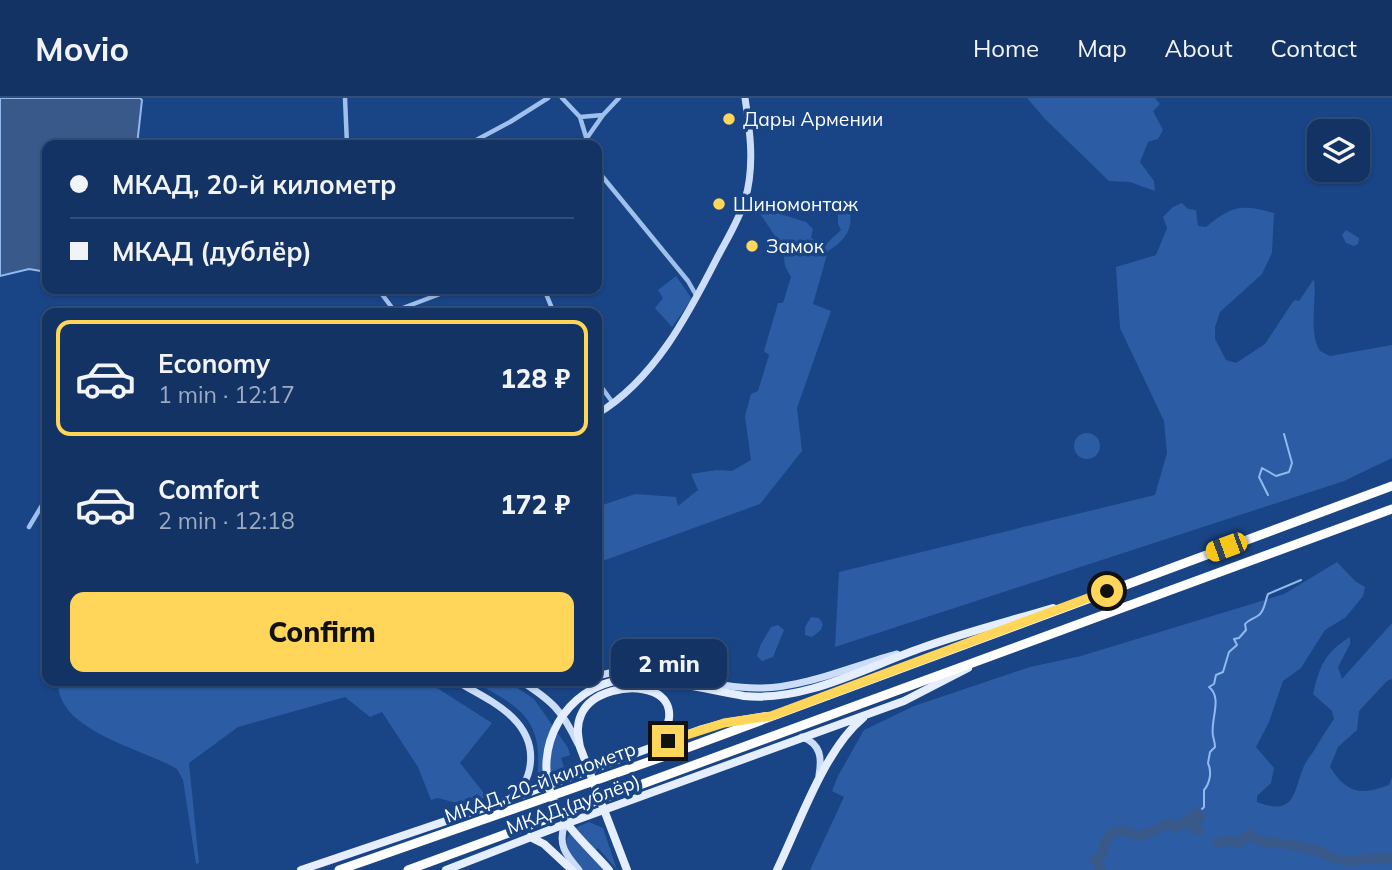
<!DOCTYPE html>
<html lang="en">
<head>
<meta charset="utf-8">
<style>
	:root { --surface:#133364; --page:#1c3b6a; --text:#f1f3f6; --muted:#9daabf; --line:#324e78; --accent:#ffd55a }
	body { margin:0; font-family:Mulish,sans-serif; background:var(--page); color:var(--text); height:100vh; display:flex; flex-direction:column; font-size:26px; white-space:nowrap }
	* { box-sizing:border-box; margin:0 }
	p { font-size:23px; color:var(--muted) }
	.icon { flex:none; width:38px; height:38px; fill:none; stroke:currentColor; stroke-width:2; stroke-linecap:round; stroke-linejoin:round }
	.map { position:relative; flex:1; overflow:hidden }
	.sheet { position:absolute; left:42px; top:210px; width:560px; height:378px; display:flex; flex-direction:column; background:var(--surface); border-radius:14px; box-shadow:0 2px 5px #0004,0 0 0 2px var(--line) }
	.sheet>* { flex:none }
	.guide { position:absolute; left:42px; top:42px; width:560px; height:154px; border-radius:14px; box-shadow:0 2px 5px #0004,0 0 0 2px var(--line); display:grid; align-content:center; height:154px; padding:0 28px; background:var(--surface) }
	.fabs { position:absolute; left:1307px; top:21px; display:grid; gap:14px }
	.fabs a { display:grid; place-items:center; width:63px; height:63px; border-radius:14px; background:var(--surface); box-shadow:0 2px 5px #0004,0 0 0 2px var(--line); font-size:35px }
	.end { position:absolute; width:32px; height:32px; margin:-16px; border:9px solid #ffd55a; background:#111; box-shadow:0 0 0 4px #111 }
	.from { border-radius:50% }
	.bubble { position:absolute; height:49px; border-radius:14px; background:var(--surface); box-shadow:0 2px 5px #0004,0 0 0 2px var(--line); font-size:23px; font-weight:800; line-height:49px; text-align:center }
	.car { position:absolute; width:21px; height:42px; margin:-21px -10px; border-radius:9px; box-shadow:0 0 5px 2px #0007; background:linear-gradient(#f5c518 24%,#345 0 40%,#f5c518 0 76%,#345 0 86%,#f5c518 0) }
	.guide b { display:flex; align-items:center; gap:24px; height:66px; font-size:26px }
	.guide b+b { border-top:2px solid var(--line) }
	.guide i { width:18px; height:18px; background:var(--text) }
	ul { padding:12px 0 0; list-style:none }
	li { display:flex; align-items:center; gap:21px; height:116px; margin:0 14px 10px; padding:0 14px; border:4px solid transparent; border-radius:14px }
	li div { flex:1 }
	li b { display:block; font-size:26px }
	li em { font-style:normal; font-weight:800 }
	li.current { border-color:var(--accent) }
	li>.icon { width:63px; height:63px; stroke-width:1.5 }
	.primary-button { display:flex; gap:14px; margin-top:auto; padding:14px 28px }
	.primary-button a { flex:1; height:80px; border-radius:14px; background:var(--accent); color:#111; font-size:28px; font-weight:800; line-height:80px; text-align:center }
	header { display:flex; align-items:center; gap:42px; box-sizing:border-box; height:98px; padding:0 35px; background:var(--surface); border-bottom:2px solid var(--line) }
	header strong { font-size:33px }
	nav { display:flex; gap:38px; margin-inline-start:auto; font-size:24px }
	.map>svg:first-child { display:block }
	.green { fill:#2c5da4 }
	.water { fill:#385989; stroke:#91b9ef; stroke-width:2 }
	.lines { fill:none; stroke-linecap:round; stroke-linejoin:round }
	.stream { stroke:#91b9ef; stroke-width:2 }
	.river { stroke:#385989; stroke-width:10 }
	.street { stroke:#9fbfec; stroke-width:4.5 }
	.secondary { stroke:#cbddf9; stroke-width:7 }
	.primary { stroke:#e4eeff; stroke-width:8 }
	.highway { stroke:#fff; stroke-width:9 }
	.route { stroke:#ffd55a; stroke-width:9 }
	.poi-dot { fill:#ffd55a; stroke:#194485; stroke-width:2.5 }
	.labels { text-anchor:middle; dominant-baseline:central; stroke-width:7; stroke-linejoin:round; paint-order:stroke }
	.poi-label { font-size:19px; fill:#fff; stroke:#194485; text-anchor:start }
	.street-label { font-size:19px; fill:#fff; stroke:#194485 }
</style>
</head>
<body>
<header>
<strong>Movio</strong>
<nav><a>Home</a><a>Map</a><a>About</a><a>Contact</a></nav>
</header>
<div class="map">
<svg width="1392" height="772" viewBox="0 0 1392 772">
	<rect width="100%" height="100%" fill="#194485"/>
	<path class="green" d="M 1027,0 L 1155,0 L 1160,6 L 1153,13 L 1163,32 L 1158,41 L 1148,44 L 1140,64 L 1154,83 L 1155,93 L 1130,84 L 1109,83 L 1045,21 Z
		M 1182,105 L 1188,111 L 1196,112 L 1198,128 L 1206,129 C 1232,107 1242,106 1274,115 L 1272,155 L 1262,176 L 1220,214 L 1215,229 L 1215,241 L 1226,262 L 1236,265 L 1265,246 L 1292,205 L 1295,202 L 1299,203 L 1314,181 C 1317,204 1308,233 1320,253 L 1330,258 L 1392,247 L 1392,360 L 1344,383 L 835,549 L 839,474 L 1155,397 L 1167,355 L 1164,323 L 1120,230 L 1116,169 L 1156,157 L 1167,130 L 1163,119 L 1173,109 Z
		M 755,108 L 806,124 L 813,131 L 811,140 L 824,148 L 841,132 L 838,126 L 838,108 L 845,109 L 850,113 C 853,133 844,143 828,153 L 813,206 L 831,213 L 797,310 L 802,353 L 760,406 L 597,465 L 597,409 L 635,396 L 676,399 L 678,408 L 698,392 L 691,376 L 717,372 L 732,373 L 751,362 L 745,318 L 751,296 L 758,293 L 769,257 L 764,253 L 778,205 L 783,205 L 791,179 L 785,168 L 783,150 Z
		M 1346,132 L 1359,140 L 1358,146 L 1354,148 L 1346,145 L 1342,137 Z
		M 676,178 L 692,201 L 672,229 L 655,210 L 663,200 L 658,192 Z
		M1074 348a13 13 0 1 1 26 0a13 13 0 1 1-26 0Z
		M 1337,464 L 1355,483 L 1365,489 L 1363,498 L 1346,519 L 1325,532 L 1301,570 L 1283,583 L 1269,624 L 1256,649 L 1274,670 L 1271,685 L 1257,698 L 1257,704 C 1296,719 1293,694 1304,668 C 1306,663 1310,659 1313,654 C 1320,643 1326,632 1334,621 L 1332,613 L 1313,596 C 1320,568 1324,555 1350,539 L 1350,546 L 1338,569 L 1342,581 L 1392,525 L 1392,581 L 1387,583 L 1359,613 L 1357,632 L 1338,649 L 1330,669 C 1346,695 1361,698 1389,687 L 1392,679 L 1392,772 L 810,772 L 844,699 L 832,693 L 838,678 L 864,632 L 914,608 L 1030,569 L 1081,558 L 1284,496 Z
		M 811,519 L 819,520 L 823,526 L 821,532 L 812,539 L 805,537 L 805,529 Z
		M 778,527 L 784,532 L 773,559 L 762,563 L 757,558 L 760,548 L 771,529 Z
		M 58,583 L 426,583 L 492,625 L 460,665 L 487,699 L 460,706 L 438,700 L 431,702 L 418,669 L 382,614 L 370,619 L 345,599 L 238,629 L 189,665 L 199,765 L 196,766 L 183,682 L 177,671 C 142,650 56,633 58,583 Z
		M 473,583 L 507,583 L 534,601 L 568,650 L 570,657 L 561,660 L 566,675 L 574,674 L 539,686 L 537,684 C 544,621 523,611 473,583 Z
		M 589,724 L 603,730 L 617,772 L 598,750 L 590,756 L 604,772 L 583,772 C 564,751 556,736 589,724 Z"/>
	<path class="water" d="M 0,0 L 140,0 L 142,2 L 137,47 L 47,47 L 47,174 L 29,171 L 0,178 Z"/>
	<g class="lines">
		<path class="stream" d="M 1268,397 L 1259,379 L 1262,370 L 1276,378 L 1289,374 L 1292,365 L 1284,336
			M 1198,715 L 1204,709 L 1204,692 C 1210,685 1212,674 1208,665 L 1210,654 L 1215,649 C 1215,645 1214,642 1213,638 C 1210,622 1223,600 1209,589 L 1214,586 L 1216,577 L 1223,574 L 1229,554 L 1237,547 L 1234,541 L 1239,540 L 1246,532 L 1245,526 C 1249,521 1254,521 1259,517 C 1265,512 1265,503 1268,496 L 1301,482"/>
		<path class="river" d="M 1218,745 L 1227,742 L 1238,745 L 1250,736 C 1263,749 1277,743 1293,747 C 1303,749 1310,752 1320,752 C 1338,770 1369,758 1392,761
			M 1102,772 L 1094,762 L 1103,757 L 1104,746 L 1112,734 L 1124,733 L 1142,738 L 1170,725 L 1176,730 L 1198,715 L 1201,719 L 1189,727 L 1199,733"/>
		<path class="street" d="M 345,0 L 347,47
			M 562,0 L 580,19 L 586,39
			M 580,19 L 603,17
			M 467,47 L 510,24 L 548,0
			M 582,47 L 603,17 L 619,0
			M 597,72 L 688,183 L 696,197
			M 378,191 L 396,215
			M 544,191 L 554,215
			M 395,213 L 453,191
			M 597,283 L 613,305
			M 29,429 L 47,399"/>
		<path class="secondary" d="M 597,316 C 654,282 688,217 717,160 C 727,141 739,122 745,102 C 755,68 750,33 745,0
			M 597,578 L 622,572 L 638,572 C 678,576 721,591 761,590 C 803,590 856,567 897,556
			M 456,583 C 489,602 537,622 530,668 C 528,682 522,691 511,700
			M 521,583 C 552,603 562,612 578,646
			M 535,583 L 559,586 L 575,583
			M 802,639 C 821,646 822,660 819,677
			M 565,726 C 557,746 566,757 579,772"/>
		<path class="primary" d="M 530,739 L 544,746 L 572,772
			M 301,772 L 508,702 L 702,631 L 724,625 L 766,618
			M 446,772 L 565,726 L 904,603 L 968,570
			M 609,772 C 590,750 564,729 553,701 C 531,650 566,588 622,582 C 660,578 707,592 744,598 C 806,604 866,569 924,549 C 966,534 1010,523 1053,510
			M 627,772 L 580,649 C 578,638 576,628 581,617 C 591,593 630,585 653,594 C 678,604 671,634 653,646
			M 777,772 C 799,727 824,652 863,620"/>
		<path class="highway" d="M 339,772 L 668,657 L 1392,388
			M 408,772 L 1392,411"/>
	</g>
	<g class="lines">
		<path class="route" d="M 668,643 L 724,625 L 771,618 L 1107,493"/>
	</g>
	<g class="poi-dot">
		<circle cx="729" cy="21" r="7"/>
		<circle cx="719" cy="106" r="7"/>
		<circle cx="752" cy="148" r="7"/>
	</g>
	<g class="labels">
		<g class="poi-label">
			<text x="743" y="21">Дары Армении</text>
			<text x="733" y="106">Шиномонтаж</text>
			<text x="766" y="148">Замок</text>
		</g>
		<g class="street-label">
			<text transform="translate(540 684) rotate(-20)">МКАД, 20-й километр</text>
			<text transform="translate(573 706) rotate(-20)">МКАД (дублёр)</text>
		</g>
	</g>
</svg>
<div class="fabs">
<a><svg class="icon" aria-label="layers" viewBox="0 0 24 24"><path d="M12 4l9 5-9 5-9-5zM3 14l9 5 9-5"/></svg></a>
</div>
<i class="end from" style="left:1107px;top:493px"></i>
<i class="end" style="left:668px;top:643px"></i>
<div class="bubble" style="left:611px;top:541px;width:116px">2 min</div>
<i class="car" style="left:1226px;top:449px;rotate:250deg"></i>
<div class="guide">
<b><i class="from"></i>МКАД, 20-й километр</b>
<b><i></i>МКАД (дублёр)</b>
</div>
<section class="sheet">
<ul>
<li class="current"><svg class="icon" aria-label="car" viewBox="0 0 24 24"><path d="M5 17H2v-5l4-1 3-4h7l3 4 3 1v5h-3M9 17h6M6 11h13"/><circle cx="7" cy="17" r="2"/><circle cx="17" cy="17" r="2"/></svg><div><b>Economy</b><p>1 min · 12:17</p></div><em>128 ₽</em></li>
<li><svg class="icon" aria-label="car" viewBox="0 0 24 24"><path d="M5 17H2v-5l4-1 3-4h7l3 4 3 1v5h-3M9 17h6M6 11h13"/><circle cx="7" cy="17" r="2"/><circle cx="17" cy="17" r="2"/></svg><div><b>Comfort</b><p>2 min · 12:18</p></div><em>172 ₽</em></li>
</ul>
<div class="primary-button"><a>Confirm</a></div>
</section>
</div>
</body>
</html>
